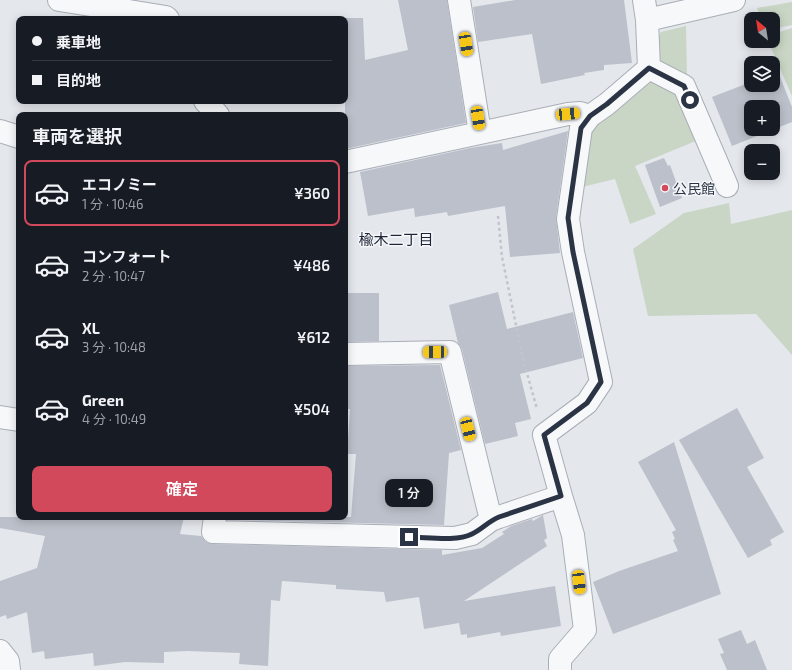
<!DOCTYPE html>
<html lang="ja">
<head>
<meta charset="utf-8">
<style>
	:root { --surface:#171b24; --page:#242831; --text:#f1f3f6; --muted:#9ea1a6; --line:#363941; --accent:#d1495b }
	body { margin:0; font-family:"Exo 2","Noto Sans JP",sans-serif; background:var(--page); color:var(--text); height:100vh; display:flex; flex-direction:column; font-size:15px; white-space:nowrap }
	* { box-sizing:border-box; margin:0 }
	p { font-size:13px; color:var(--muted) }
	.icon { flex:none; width:22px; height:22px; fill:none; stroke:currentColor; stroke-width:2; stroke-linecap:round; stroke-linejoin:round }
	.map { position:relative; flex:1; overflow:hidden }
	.details { position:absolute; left:16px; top:112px; width:332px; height:408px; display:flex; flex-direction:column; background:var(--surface); border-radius:8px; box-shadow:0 2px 10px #0003 }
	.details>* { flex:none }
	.guide { position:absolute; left:16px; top:16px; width:332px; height:88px; border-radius:8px; box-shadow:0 2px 10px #0003; display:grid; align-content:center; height:88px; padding:0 16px; background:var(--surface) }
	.needle { width:26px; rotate:330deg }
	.tools { position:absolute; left:744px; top:12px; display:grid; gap:8px }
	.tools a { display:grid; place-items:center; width:36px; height:36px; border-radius:8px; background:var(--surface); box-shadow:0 2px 10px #0003; font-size:20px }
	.end { position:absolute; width:18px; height:18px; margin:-9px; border:5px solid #2b3445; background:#fff; box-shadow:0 0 0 2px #fff }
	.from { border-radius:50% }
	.bubble { position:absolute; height:28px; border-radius:8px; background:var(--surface); box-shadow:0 2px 10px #0003; font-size:13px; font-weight:600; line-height:28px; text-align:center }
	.car { position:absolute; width:12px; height:24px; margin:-12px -6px; border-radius:5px; box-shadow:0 0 3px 1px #0007; background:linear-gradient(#f5c518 24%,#345 0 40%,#f5c518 0 76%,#345 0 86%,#f5c518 0) }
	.guide b { display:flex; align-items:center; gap:14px; height:38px; font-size:15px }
	.guide b+b { border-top:1px solid var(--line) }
	.guide i { width:10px; height:10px; background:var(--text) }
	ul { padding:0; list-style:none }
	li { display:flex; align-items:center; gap:12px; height:66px; margin:0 8px 6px; padding:0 8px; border:2px solid transparent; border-radius:8px }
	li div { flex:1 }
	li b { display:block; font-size:15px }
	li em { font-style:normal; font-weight:600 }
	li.selected { border-color:var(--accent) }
	li>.icon { width:36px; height:36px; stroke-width:1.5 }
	h2 { padding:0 16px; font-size:18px; line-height:48px }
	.primary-button { display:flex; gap:8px; margin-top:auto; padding:8px 16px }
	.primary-button a { flex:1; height:46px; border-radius:8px; background:var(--accent); color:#fff; font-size:16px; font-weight:600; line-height:46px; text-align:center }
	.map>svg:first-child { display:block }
	.green { fill:#c9d6c5 }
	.building { fill:#bbc0ca; fill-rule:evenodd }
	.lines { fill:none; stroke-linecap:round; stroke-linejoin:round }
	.minor-casing { stroke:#a9aeb7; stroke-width:24 }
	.path { stroke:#c2c5cb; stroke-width:2.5; stroke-dasharray:3 3; stroke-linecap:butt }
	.minor { stroke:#f7f8fa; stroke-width:22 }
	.route { stroke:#2b3445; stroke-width:5 }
	.poi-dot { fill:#d1495b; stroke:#f4f6f9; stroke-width:1.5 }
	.labels { text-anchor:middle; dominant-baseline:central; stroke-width:3; stroke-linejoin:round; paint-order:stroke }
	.poi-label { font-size:14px; fill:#2b3445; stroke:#f4f6f9; text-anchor:start }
	.neighbourhood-label { font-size:15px; fill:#1d2536; stroke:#f4f6f9 }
</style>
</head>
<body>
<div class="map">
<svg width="792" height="670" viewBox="0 0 792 670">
	<rect width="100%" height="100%" fill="#e4e7ec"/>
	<path class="green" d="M 792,2 L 792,25 L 773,29 L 773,19 L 761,19 L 757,8 Z
		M 686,26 L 687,79 L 703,138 L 635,166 L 656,214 L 630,224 L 615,179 L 582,187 L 584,133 L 594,122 L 633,96 L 661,66 L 656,41 L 661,32 Z
		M 792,28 L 792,96 L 768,41 L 773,41 L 773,34 Z
		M 729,203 L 731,224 L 792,210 L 792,355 L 756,314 L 648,316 L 633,249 L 684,213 Z"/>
	<path class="building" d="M 398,0 L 447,0 L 466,123 L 345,149 L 345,18 L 363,18 L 365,60 L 408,50 Z
		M 515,0 L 624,0 L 632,63 L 604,65 L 604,70 L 584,73 L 585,75 L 541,84 L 532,34 L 478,42 L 473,7 Z
		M 778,72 L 792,107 L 792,122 L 732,146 L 712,97 L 751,82 L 751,85 L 773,85 L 773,73 ZM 751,107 L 773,107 L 773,129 L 751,129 Z
		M 568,131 L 556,217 L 560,253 L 510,257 L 505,206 L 448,216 L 447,212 L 415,217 L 414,208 L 368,216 L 360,172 L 470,148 L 502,143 L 503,150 Z
		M 664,158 L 668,166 L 670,165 L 682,198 L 660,207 L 645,165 Z
		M 498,292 L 507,329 L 573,312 L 583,358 L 520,374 L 531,419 L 515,423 L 518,436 L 485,444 L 462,349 L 458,343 L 449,305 Z
		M 345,293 L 379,293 L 379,341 L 345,342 Z
		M 440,365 L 461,450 L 449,453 L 444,525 L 231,520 L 231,517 L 351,517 L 356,454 L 347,454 L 350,409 L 345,409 L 345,366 Z
		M 737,408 L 764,458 L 747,467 L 784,532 L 770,540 L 772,545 L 748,558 L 679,440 Z
		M 674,442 L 721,594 L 613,634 L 593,582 L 619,571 L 678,551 L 673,540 L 675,539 L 672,532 L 676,530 L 638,462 Z
		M 543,515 L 547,538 L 544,540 L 547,546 L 464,601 L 555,586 L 561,626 L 501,636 L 500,632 L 467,638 L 467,634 L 461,635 L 459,623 L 424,629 L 419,597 L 386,602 L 384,592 L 336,589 L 336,585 L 282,581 L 280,601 L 271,600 L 268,666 L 239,664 L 240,653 L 188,651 L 164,652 L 164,663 L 125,662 L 94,666 L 93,653 L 45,659 L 44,651 L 32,653 L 27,612 L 7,619 L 6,615 L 0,617 L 0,581 L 37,568 L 45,536 L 0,528 L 0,517 L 184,517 L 180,534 L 201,536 L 206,542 L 213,544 L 442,550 L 442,555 L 482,548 L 504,534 L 502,532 L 511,526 L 532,519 L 533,521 Z
		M 741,630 L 747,644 L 755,640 L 767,670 L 727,670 L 720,654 L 724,653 L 718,639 Z"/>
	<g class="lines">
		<defs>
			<path id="minor" d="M 59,0 L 166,17 L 168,19
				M 459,0 L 480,133
				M 647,20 L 734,0
				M 649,68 L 684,86 L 727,186
				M 205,101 L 218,115
				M 0,131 L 19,137
				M 345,162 L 568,114 L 580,113 L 590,116
				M 345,354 L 450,352 L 491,520
				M 0,417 L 19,420
				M 215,517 L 213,532 L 455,538 L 472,534 L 491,520 L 499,517 L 561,496
				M 0,651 L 8,661 L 9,670
				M 560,670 L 560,659 L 585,630 L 573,535 L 561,496 L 544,435 L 587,403 L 601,382 L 573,252 L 568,219 L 581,128 L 590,116 L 607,104 L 649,68 L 647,20 L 644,0"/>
		</defs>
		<use href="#minor" class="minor-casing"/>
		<path class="path" d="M 498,216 L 502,257 L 523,359 L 537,409"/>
		<use href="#minor" class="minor"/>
	</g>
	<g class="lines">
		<path class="route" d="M 409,537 C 427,537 456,542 472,534 C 482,529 489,521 499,517 L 561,496 L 544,435 L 587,403 L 601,382 L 573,252 L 568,218 L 581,128 L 590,116 L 607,104 L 649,68 L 684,86 L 690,100"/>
	</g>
	<circle class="poi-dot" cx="665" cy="188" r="4"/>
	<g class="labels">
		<g class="poi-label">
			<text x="673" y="188">公民館</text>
		</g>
		<g class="neighbourhood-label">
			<text x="396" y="239">楡木二丁目</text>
		</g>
	</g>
</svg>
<div class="tools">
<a><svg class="needle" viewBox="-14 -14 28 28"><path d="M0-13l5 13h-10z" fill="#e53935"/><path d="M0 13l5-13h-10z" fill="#9ea1a6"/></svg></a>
<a><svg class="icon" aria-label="layers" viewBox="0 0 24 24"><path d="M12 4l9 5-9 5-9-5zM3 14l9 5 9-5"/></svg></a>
<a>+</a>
<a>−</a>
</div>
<i class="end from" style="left:690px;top:100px"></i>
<i class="end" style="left:409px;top:537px"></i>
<div class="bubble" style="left:385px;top:479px;width:48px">1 分</div>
<i class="car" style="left:466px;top:44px;rotate:171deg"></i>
<i class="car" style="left:568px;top:114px;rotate:85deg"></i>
<i class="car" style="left:478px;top:118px;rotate:171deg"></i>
<i class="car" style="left:435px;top:352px;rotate:269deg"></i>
<i class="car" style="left:468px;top:429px;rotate:166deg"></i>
<i class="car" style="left:579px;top:582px;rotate:173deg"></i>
<div class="guide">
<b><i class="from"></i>乗車地</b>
<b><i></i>目的地</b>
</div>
<section class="details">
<h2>車両を選択</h2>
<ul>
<li class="selected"><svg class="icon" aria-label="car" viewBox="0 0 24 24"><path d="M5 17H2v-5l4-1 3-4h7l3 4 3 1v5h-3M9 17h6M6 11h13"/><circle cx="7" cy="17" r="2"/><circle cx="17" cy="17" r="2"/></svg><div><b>エコノミー</b><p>1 分 · 10:46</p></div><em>¥360</em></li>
<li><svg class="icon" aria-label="car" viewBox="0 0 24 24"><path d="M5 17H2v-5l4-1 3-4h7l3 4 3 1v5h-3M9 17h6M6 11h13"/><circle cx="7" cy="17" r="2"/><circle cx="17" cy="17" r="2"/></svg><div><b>コンフォート</b><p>2 分 · 10:47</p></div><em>¥486</em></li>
<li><svg class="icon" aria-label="car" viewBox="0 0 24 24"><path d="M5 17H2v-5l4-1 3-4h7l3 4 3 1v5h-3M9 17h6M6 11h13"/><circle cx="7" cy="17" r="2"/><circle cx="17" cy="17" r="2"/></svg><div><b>XL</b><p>3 分 · 10:48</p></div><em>¥612</em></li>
<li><svg class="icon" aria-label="car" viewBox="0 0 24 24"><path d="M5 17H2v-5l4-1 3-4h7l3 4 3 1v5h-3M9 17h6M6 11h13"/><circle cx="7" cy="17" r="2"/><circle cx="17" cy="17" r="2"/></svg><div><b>Green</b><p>4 分 · 10:49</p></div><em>¥504</em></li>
</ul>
<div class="primary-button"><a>確定</a></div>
</section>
</div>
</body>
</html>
